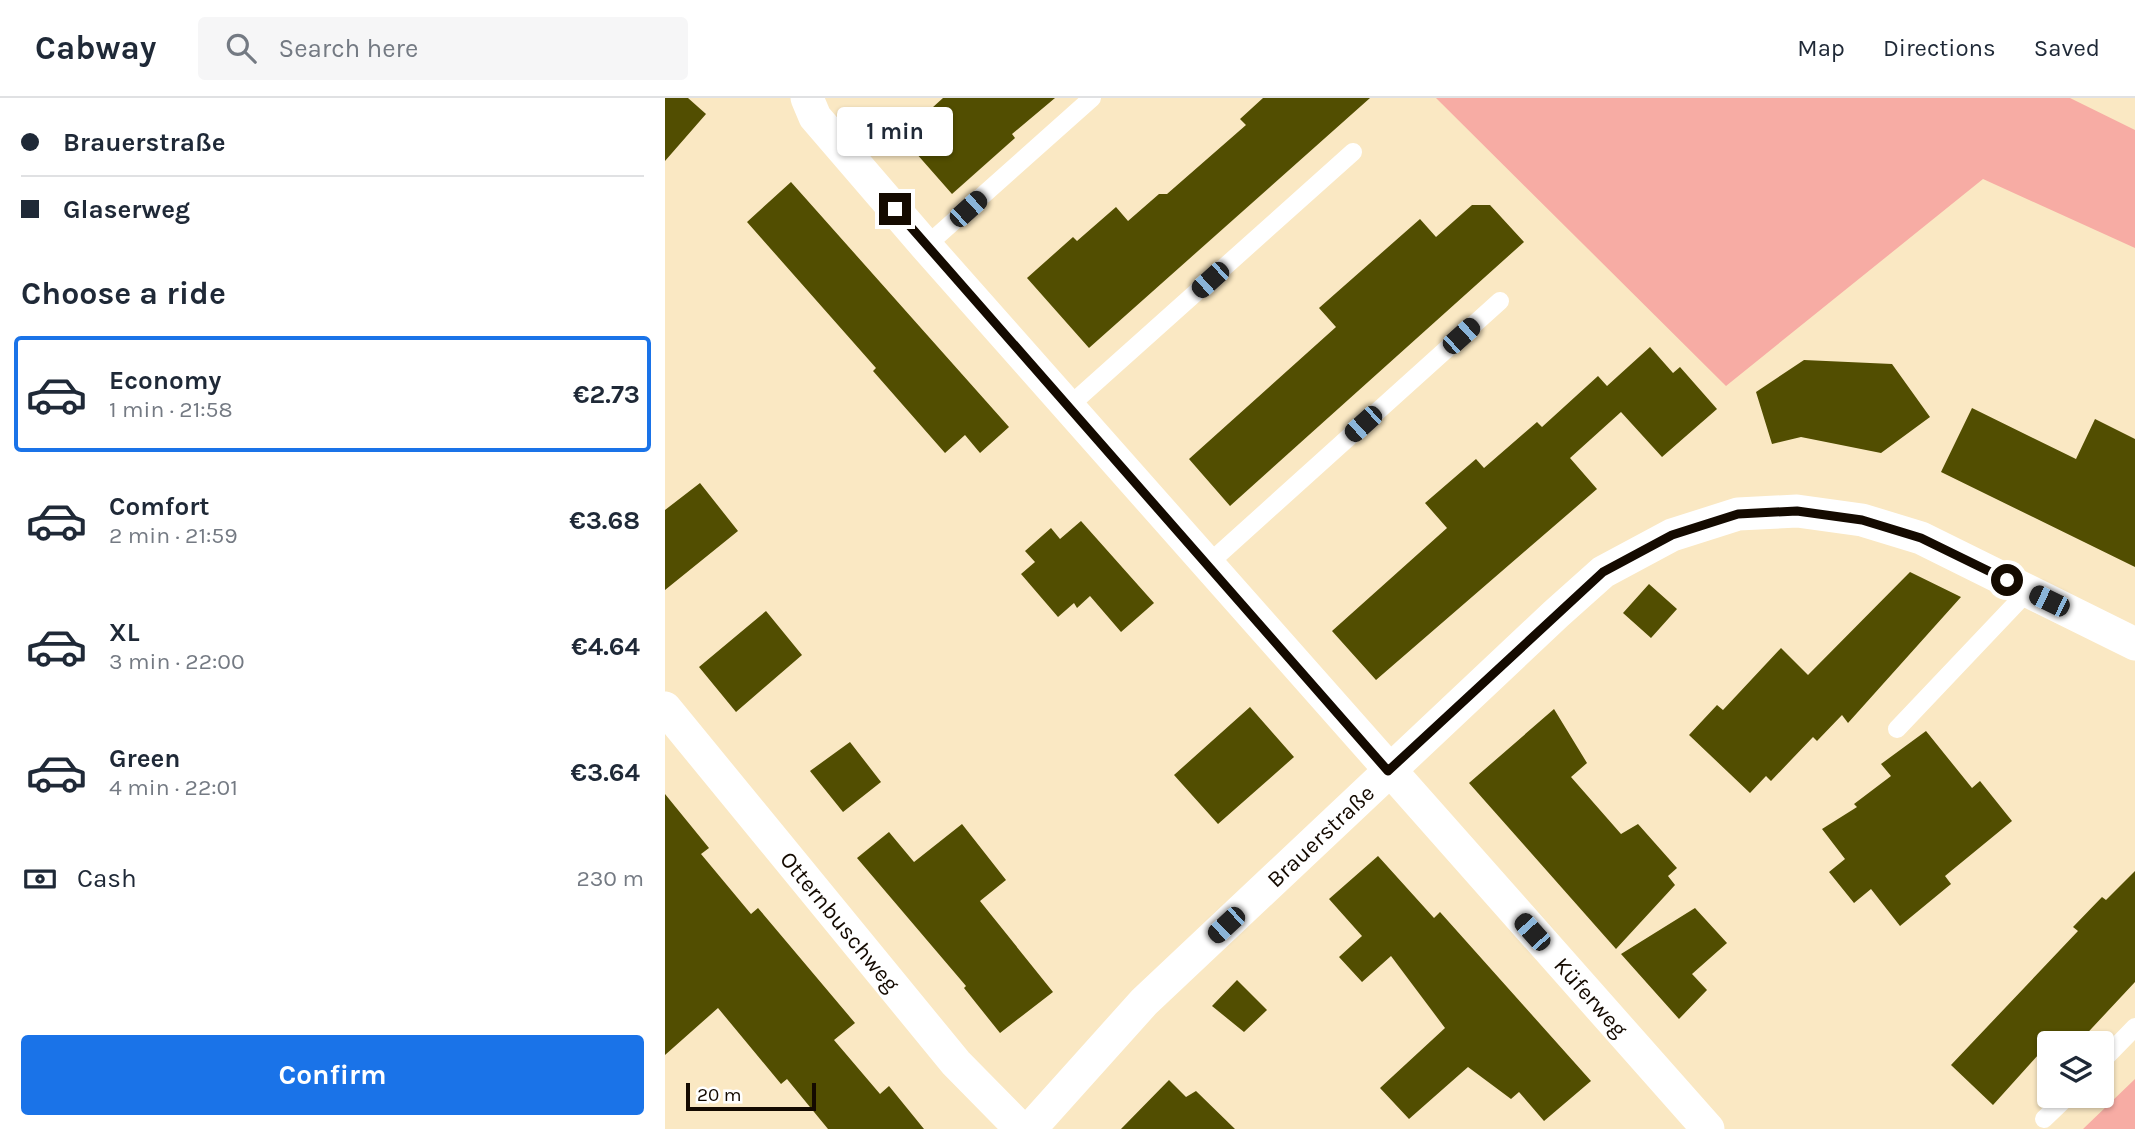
<!DOCTYPE html>
<html lang="en">
<head>
<meta charset="utf-8">
<style>
	:root { --surface:#fff; --page:#f6f6f7; --text:#1f2937; --muted:#747a83; --line:#e0e1e3; --accent:#1a73e8 }
	body { margin:0; font-family:Karla,sans-serif; background:var(--page); color:var(--text); height:100vh; display:flex; flex-direction:column; font-size:26px; white-space:nowrap }
	* { box-sizing:border-box; margin:0 }
	p { font-size:23px; color:var(--muted) }
	.icon { flex:none; width:38px; height:38px; fill:none; stroke:currentColor; stroke-width:2; stroke-linecap:round; stroke-linejoin:round }
	.map { position:relative; flex:1; overflow:hidden }
	.side { display:flex; flex-direction:column; background:var(--surface); width:665px }
	.side>* { flex:none }
	.hud { display:grid; align-content:center; height:154px; padding:0 21px; background:var(--surface) }
	.controls { position:absolute; left:1372px; top:933px; display:grid; gap:14px }
	.controls a { display:grid; place-items:center; width:77px; height:77px; border-radius:7px; background:var(--surface); box-shadow:0 2px 5px #0004; font-size:35px }
	.scale { position:absolute; left:21px; bottom:18px; width:130px; box-sizing:border-box; padding-left:7px; border:4px solid #140a00; border-top:0; font-size:19px; line-height:24px; white-space:nowrap; color:#140a00; -webkit-text-stroke:5px #fff; paint-order:stroke }
	.end { position:absolute; width:32px; height:32px; margin:-16px; border:9px solid #140a00; background:#fff; box-shadow:0 0 0 4px #fff }
	.from { border-radius:50% }
	.bubble { position:absolute; height:49px; border-radius:7px; background:var(--surface); box-shadow:0 2px 5px #0004; font-size:23px; font-weight:700; line-height:49px; text-align:center }
	.car { position:absolute; width:21px; height:42px; margin:-21px -10px; border-radius:9px; box-shadow:0 0 5px 2px #0007; background:linear-gradient(#222 24%,#8ab4d8 0 40%,#222 0 76%,#8ab4d8 0 86%,#222 0) }
	.hud b { display:flex; align-items:center; gap:24px; height:66px; font-size:26px }
	.hud b+b { border-top:2px solid var(--line) }
	.hud i { width:18px; height:18px; background:var(--text) }
	ul { padding:0; list-style:none }
	li { display:flex; align-items:center; gap:21px; height:116px; margin:0 14px 10px; padding:0 7px; border:4px solid transparent; border-radius:7px }
	li div { flex:1 }
	li b { display:block; font-size:26px }
	li em { font-style:normal; font-weight:700 }
	li.selected { border-color:var(--accent) }
	li>.icon { width:63px; height:63px; stroke-width:1.5 }
	h2 { padding:0 21px; font-size:32px; line-height:84px }
	.pay { display:flex; align-items:center; gap:18px; height:77px; padding:0 21px; font-size:26px }
	.pay p { margin-inline-start:auto }
	.primary-button { display:flex; gap:14px; margin-top:auto; padding:14px 21px }
	.primary-button a { flex:1; height:80px; border-radius:7px; background:var(--accent); color:#fff; font-size:28px; font-weight:700; line-height:80px; text-align:center }
	header { display:flex; align-items:center; gap:42px; box-sizing:border-box; height:98px; padding:0 35px; background:var(--surface); border-bottom:2px solid var(--line) }
	header strong { font-size:33px }
	nav { display:flex; gap:38px; margin-inline-start:auto; font-size:24px }
	.search { width:490px; height:63px; background:var(--page); display:flex; align-items:center; gap:18px; box-sizing:border-box; padding:0 24px; border-radius:7px; color:var(--muted); font-size:26px }
	main { display:flex; flex:1; min-height:0 }
	.map>svg:first-child { display:block }
	.green { fill:#f7aca4 }
	.building { fill:#524e01 }
	.lines { fill:none; stroke-linecap:round; stroke-linejoin:round }
	.lane { stroke:#fff; stroke-width:18 }
	.street { stroke:#fff; stroke-width:33 }
	.route { stroke:#140a00; stroke-width:9 }
	.labels { text-anchor:middle; dominant-baseline:central; stroke-width:7; stroke-linejoin:round; paint-order:stroke }
	.street-label { font-size:23px; fill:#140a00; stroke:#fff }
</style>
</head>
<body>
<header>
<strong>Cabway</strong>
<div class="search"><svg class="icon" aria-label="search" viewBox="0 0 24 24"><circle cx="10" cy="10" r="6"/><path d="M15 15l6 6"/></svg>Search here</div>
<nav><a>Map</a><a>Directions</a><a>Saved</a></nav>
</header>
<main>
<section class="side">
<div class="hud">
<b><i class="from"></i>Brauerstraße</b>
<b><i></i>Glaserweg</b>
</div>
<h2>Choose a ride</h2>
<ul>
<li class="selected"><svg class="icon" aria-label="car" viewBox="0 0 24 24"><path d="M5 17H2v-5l4-1 3-4h7l3 4 3 1v5h-3M9 17h6M6 11h13"/><circle cx="7" cy="17" r="2"/><circle cx="17" cy="17" r="2"/></svg><div><b>Economy</b><p>1 min · 21:58</p></div><em>€2.73</em></li>
<li><svg class="icon" aria-label="car" viewBox="0 0 24 24"><path d="M5 17H2v-5l4-1 3-4h7l3 4 3 1v5h-3M9 17h6M6 11h13"/><circle cx="7" cy="17" r="2"/><circle cx="17" cy="17" r="2"/></svg><div><b>Comfort</b><p>2 min · 21:59</p></div><em>€3.68</em></li>
<li><svg class="icon" aria-label="car" viewBox="0 0 24 24"><path d="M5 17H2v-5l4-1 3-4h7l3 4 3 1v5h-3M9 17h6M6 11h13"/><circle cx="7" cy="17" r="2"/><circle cx="17" cy="17" r="2"/></svg><div><b>XL</b><p>3 min · 22:00</p></div><em>€4.64</em></li>
<li><svg class="icon" aria-label="car" viewBox="0 0 24 24"><path d="M5 17H2v-5l4-1 3-4h7l3 4 3 1v5h-3M9 17h6M6 11h13"/><circle cx="7" cy="17" r="2"/><circle cx="17" cy="17" r="2"/></svg><div><b>Green</b><p>4 min · 22:01</p></div><em>€3.64</em></li>
</ul>
<div class="pay"><svg class="icon" aria-label="cash" viewBox="0 0 24 24"><path d="M3 7h18v10H3z"/><circle cx="12" cy="12" r="2"/></svg>Cash<p>230 m</p></div>
<div class="primary-button"><a>Confirm</a></div>
</section>
<div class="map">
<svg width="1470" height="1031" viewBox="0 0 1470 1031">
	<rect width="100%" height="100%" fill="#fae8c3"/>
	<path class="green" d="M 771,0 L 1405,0 L 1470,32 L 1470,150 L 1318,81 L 1061,288 Z
		M 1470,981 L 1470,1031 L 1418,1031 Z"/>
	<path class="building" d="M 0,0 L 23,0 L 41,16 L 0,63 Z
		M 278,0 L 390,0 L 347,36 L 350,40 L 287,96 L 236,38 Z
		M 598,0 L 705,0 L 424,250 L 362,180 L 408,139 L 412,143 L 451,109 L 463,123 L 494,96 L 502,96 L 581,27 L 575,21 Z
		M 126,84 L 344,329 L 315,355 L 300,337 L 280,355 L 208,273 L 211,270 L 82,124 Z
		M 807,107 L 825,107 L 859,144 L 565,408 L 524,361 L 671,229 L 654,210 L 755,121 L 771,139 Z
		M 985,249 L 1008,275 L 1015,269 L 1052,311 L 997,359 L 956,314 L 905,360 L 932,391 L 711,582 L 667,533 L 782,430 L 760,405 L 811,361 L 819,370 L 872,324 L 877,329 L 933,278 L 942,288 Z
		M 1139,262 L 1227,266 L 1265,319 L 1216,355 L 1136,339 L 1107,346 L 1091,294 Z
		M 1307,310 L 1411,361 L 1430,321 L 1470,341 L 1470,469 L 1276,374 Z
		M 35,385 L 73,433 L 0,492 L 0,412 Z
		M 416,423 L 489,505 L 456,534 L 425,498 L 412,510 L 409,505 L 393,519 L 356,476 L 370,464 L 360,453 L 386,430 L 395,441 Z
		M 1245,474 L 1296,499 L 1183,625 L 1177,617 L 1152,643 L 1148,639 L 1106,683 L 1101,678 L 1085,695 L 1024,637 L 1052,607 L 1058,612 L 1116,550 L 1143,577 Z
		M 984,486 L 1012,511 L 986,540 L 958,515 Z
		M 101,513 L 137,557 L 71,614 L 34,569 Z
		M 585,609 L 629,659 L 553,726 L 509,677 Z
		M 889,611 L 922,665 L 906,679 L 956,736 L 973,726 L 1012,770 L 1003,778 L 1010,787 L 951,851 L 804,685 Z
		M 1261,633 L 1307,690 L 1315,683 L 1347,723 L 1280,778 L 1286,786 L 1235,828 L 1206,791 L 1189,805 L 1164,774 L 1180,761 L 1157,731 L 1192,709 L 1189,706 L 1226,678 L 1216,666 Z
		M 185,644 L 216,684 L 178,714 L 145,673 Z
		M 0,696 L 44,750 L 36,756 L 86,816 L 93,810 L 190,925 L 169,942 L 215,996 L 224,988 L 259,1031 L 163,1031 L 122,981 L 116,986 L 53,910 L 0,957 Z
		M 297,726 L 341,782 L 315,803 L 388,894 L 335,935 L 299,890 L 301,888 L 192,760 L 224,734 L 249,764 Z
		M 713,758 L 769,820 L 775,814 L 926,983 L 879,1023 L 854,994 L 846,1001 L 803,969 L 744,1021 L 715,990 L 780,930 L 726,858 L 697,884 L 674,859 L 697,838 L 664,801 Z
		M 1470,773 L 1470,884 L 1413,945 L 1384,945 L 1328,1007 L 1286,967 L 1413,833 L 1408,829 L 1437,799 L 1441,802 Z
		M 1030,810 L 1062,845 L 1027,876 L 1042,892 L 1014,921 L 956,856 Z
		M 572,882 L 602,912 L 579,934 L 547,908 Z
		M 504,982 L 521,999 L 531,993 L 570,1031 L 456,1031 Z"/>
	<g class="lines">
		<path class="lane" d="M 261,148 L 427,0
			M 403,309 L 688,54
			M 542,467 L 835,203
			M 1232,631 L 1363,493
			M 1437,963 L 1470,929
			M 1379,1021 L 1403,998"/>
		<g class="street">
			<path id="s1" d="M 142,0 L 150,19 L 261,148 L 1043,1031"/>
			<path id="s2" d="M 0,610 L 291,965 L 356,1031"/>
			<path id="s3" d="M 365,1031 L 479,904 L 891,516 L 938,474 L 1007,437 L 1073,416 L 1132,413 L 1197,422 L 1256,440 L 1470,546"/>
		</g>
	</g>
	<g class="lines">
		<path class="route" d="M 230,111 L 723,673 L 938,474 L 1007,437 L 1073,416 L 1132,413 L 1197,422 L 1256,440 L 1342,482"/>
	</g>
	<g class="labels">
		<g class="street-label">
			<text stroke="none"><textPath href="#s3" startOffset="413">Brauerstraße</textPath></text>
			<text stroke="none"><textPath href="#s2" startOffset="276">Otternbuschweg</textPath></text>
			<text stroke="none"><textPath href="#s1" startOffset="1194">Küferweg</textPath></text>
		</g>
	</g>
</svg>
<div class="controls">
<a><svg class="icon" aria-label="layers" viewBox="0 0 24 24"><path d="M12 4l9 5-9 5-9-5zM3 14l9 5 9-5"/></svg></a>
</div>
<div class="scale">20 m</div>
<i class="end from" style="left:1342px;top:482px"></i>
<i class="end" style="left:230px;top:111px"></i>
<div class="bubble" style="left:172px;top:9px;width:116px">1 min</div>
<i class="car" style="left:303px;top:111px;rotate:48deg"></i>
<i class="car" style="left:545px;top:182px;rotate:228deg"></i>
<i class="car" style="left:796px;top:238px;rotate:48deg"></i>
<i class="car" style="left:698px;top:326px;rotate:228deg"></i>
<i class="car" style="left:1384px;top:503px;rotate:296deg"></i>
<i class="car" style="left:561px;top:827px;rotate:227deg"></i>
<i class="car" style="left:867px;top:834px;rotate:318deg"></i>
</div>
</main>
</body>
</html>
